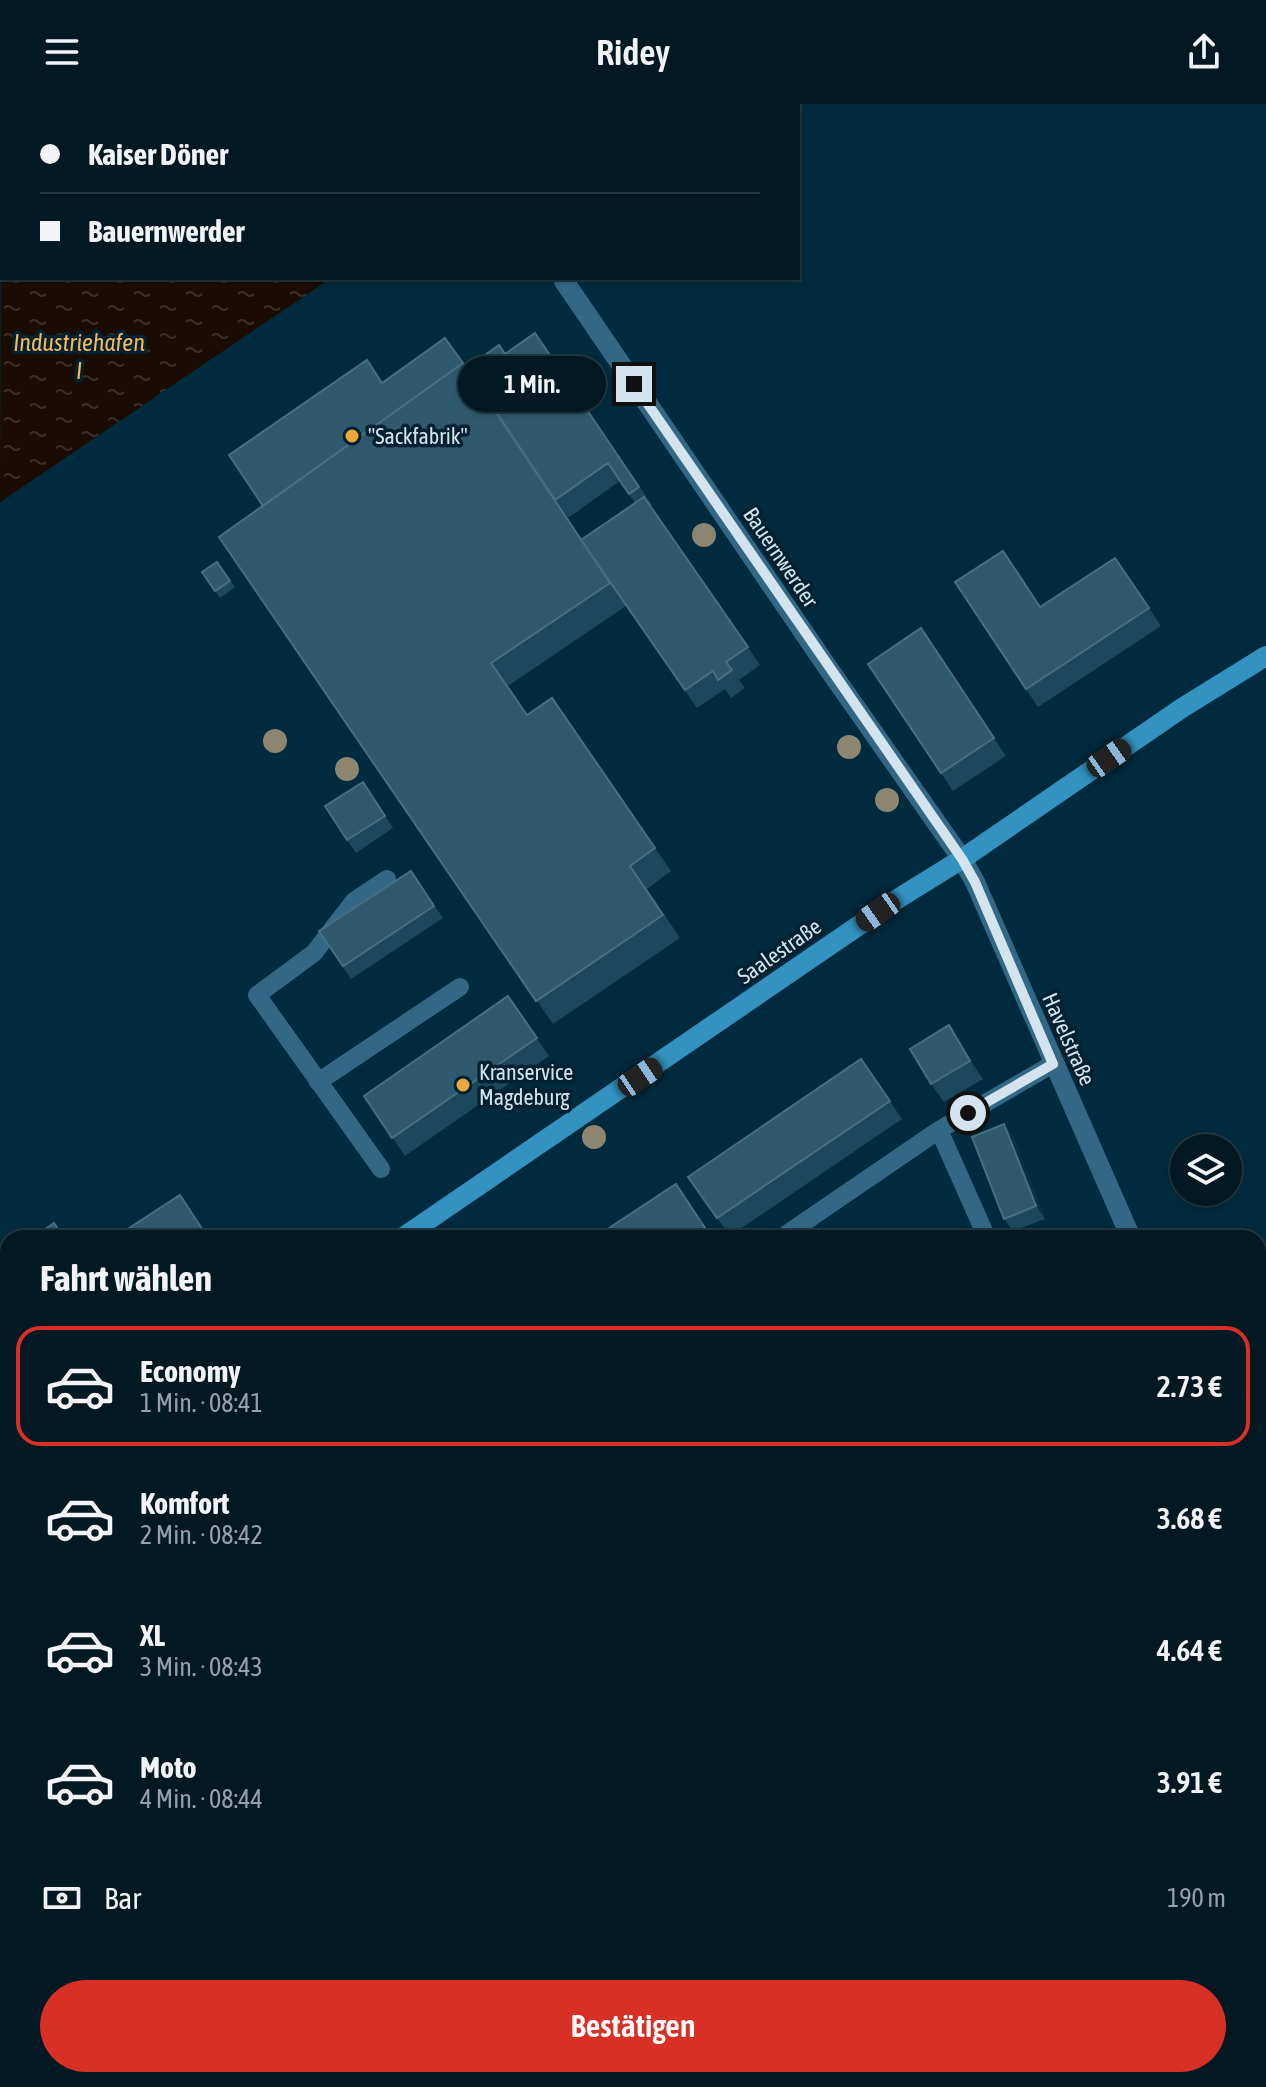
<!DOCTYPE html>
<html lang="de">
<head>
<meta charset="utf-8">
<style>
	:root { --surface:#021924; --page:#0c222c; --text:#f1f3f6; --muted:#96a0a6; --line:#233841; --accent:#d93025 }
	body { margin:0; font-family:"Asap Condensed",sans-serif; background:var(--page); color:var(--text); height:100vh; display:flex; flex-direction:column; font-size:30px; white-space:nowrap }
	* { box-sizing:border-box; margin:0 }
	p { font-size:26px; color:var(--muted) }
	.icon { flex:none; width:44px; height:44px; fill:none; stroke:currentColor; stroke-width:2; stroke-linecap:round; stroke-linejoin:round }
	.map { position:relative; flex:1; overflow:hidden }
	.side { position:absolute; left:0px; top:1126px; width:1266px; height:858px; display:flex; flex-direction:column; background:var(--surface); border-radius:24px 24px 0 0; box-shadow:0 2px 6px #0004,0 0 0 2px var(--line) }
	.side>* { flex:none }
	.guide { position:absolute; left:0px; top:0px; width:800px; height:176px; box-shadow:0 2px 6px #0004,0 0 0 2px var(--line); display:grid; align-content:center; height:176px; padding:0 40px; background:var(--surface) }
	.buttons { position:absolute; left:1170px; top:1030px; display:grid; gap:16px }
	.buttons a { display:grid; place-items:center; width:72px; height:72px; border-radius:50%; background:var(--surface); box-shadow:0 2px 6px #0004,0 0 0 2px var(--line); font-size:40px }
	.end { position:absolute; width:36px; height:36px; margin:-18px; border:10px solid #d3e4ee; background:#111; box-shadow:0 0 0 4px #111 }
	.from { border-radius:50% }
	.bubble { position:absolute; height:56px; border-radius:28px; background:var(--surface); box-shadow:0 2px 6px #0004,0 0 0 2px var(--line); font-size:26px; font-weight:600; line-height:56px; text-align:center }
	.car { position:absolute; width:24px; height:48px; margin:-24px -12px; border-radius:10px; box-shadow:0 0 6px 2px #0007; background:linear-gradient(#222 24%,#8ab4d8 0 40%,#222 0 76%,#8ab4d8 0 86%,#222 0) }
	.guide b { display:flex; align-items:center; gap:28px; height:76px; font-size:30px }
	.guide b+b { border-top:2px solid var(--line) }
	.guide i { width:20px; height:20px; background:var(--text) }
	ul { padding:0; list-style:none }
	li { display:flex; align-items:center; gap:24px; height:120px; margin:0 16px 12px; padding:0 24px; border:4px solid transparent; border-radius:24px }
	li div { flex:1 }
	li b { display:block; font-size:30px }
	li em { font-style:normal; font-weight:600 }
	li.on { border-color:var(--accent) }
	li>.icon { width:72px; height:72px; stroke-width:1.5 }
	h2 { padding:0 40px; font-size:36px; line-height:96px }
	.pay { display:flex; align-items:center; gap:20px; height:88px; padding:0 40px; font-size:30px }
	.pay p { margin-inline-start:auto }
	.cta { display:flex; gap:16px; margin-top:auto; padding:16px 40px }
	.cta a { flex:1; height:92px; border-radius:48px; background:var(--accent); color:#fff; font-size:32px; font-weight:600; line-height:92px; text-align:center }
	header { display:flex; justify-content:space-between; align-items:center; height:104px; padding:0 40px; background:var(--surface); font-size:36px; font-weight:600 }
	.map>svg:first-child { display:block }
	.built { fill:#002a3d; fill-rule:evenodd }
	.water { fill:url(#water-ripples) }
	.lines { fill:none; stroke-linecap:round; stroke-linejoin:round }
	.service { stroke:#326885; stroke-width:18 }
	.minor { stroke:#326885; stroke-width:20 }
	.secondary { stroke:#3392c0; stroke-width:20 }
	.tree { fill:#8c856f }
	.wall { fill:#1b485d; fill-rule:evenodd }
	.shaded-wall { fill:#093144 }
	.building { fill:#2f596d; stroke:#486e81; stroke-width:2 }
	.route { stroke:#d3e4ee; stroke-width:10 }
	.poi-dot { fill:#eda83b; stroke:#032130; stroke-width:3 }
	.labels { text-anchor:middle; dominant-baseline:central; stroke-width:7; stroke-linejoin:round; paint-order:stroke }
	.poi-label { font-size:22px; fill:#d3e4ee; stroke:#032130; text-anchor:start }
	.street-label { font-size:22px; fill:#d3e4ee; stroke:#032130 }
	.water-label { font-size:24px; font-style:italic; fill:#f8b859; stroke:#032130 }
</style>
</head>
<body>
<header><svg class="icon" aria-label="menu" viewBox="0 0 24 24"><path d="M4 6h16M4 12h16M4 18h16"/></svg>Ridey<svg class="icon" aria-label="share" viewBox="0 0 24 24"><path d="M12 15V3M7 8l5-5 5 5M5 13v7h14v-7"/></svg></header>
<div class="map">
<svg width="1266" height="1983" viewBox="0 0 1266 1983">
	<defs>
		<pattern id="water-ripples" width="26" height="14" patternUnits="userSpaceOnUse" patternTransform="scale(2)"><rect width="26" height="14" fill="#1a0c00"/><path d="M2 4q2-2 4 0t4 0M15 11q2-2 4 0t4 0" fill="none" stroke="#3a2f26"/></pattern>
	</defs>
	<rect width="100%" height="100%" fill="#032130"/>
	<path class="built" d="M 589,0 L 1266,0 L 1266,1250 L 1258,1256 L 1258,1134 L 8,1134 L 8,1976 L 1258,1976 L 1258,1536 L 1266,1554 L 1266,1983 L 0,1983 L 0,398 L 331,174 L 798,174 L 798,2 L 586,2 ZM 1184,1044 L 1228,1044 L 1228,1088 L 1184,1088 Z"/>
	<path class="water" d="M 100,0 L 589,0 L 97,2 Z
		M 2,67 L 2,174 L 331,174 L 0,398 Z"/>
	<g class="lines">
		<path class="service" d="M 318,978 L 460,883
			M 939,1026 L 987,1134
			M 381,1065 L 257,891 L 314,849 L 354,797 L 387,775
			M 781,1134 L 939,1026 L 1053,960
			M 0,1671 L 8,1665
			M 0,1721 L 8,1732
			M 177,1976 L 182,1983
			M 214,1983 L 224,1976
			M 464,1983 L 475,1976
			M 714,1983 L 729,1976"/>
		<path class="minor" d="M 564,177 L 828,564 L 962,755 L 975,778 L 1131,1134
			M 1258,1417 L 1266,1434"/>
		<path class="secondary" d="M 402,1134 L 899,794 L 962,755 L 1182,604 L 1266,552
			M 0,1404 L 8,1398"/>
	</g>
	<g class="tree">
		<circle cx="704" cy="431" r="12"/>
		<circle cx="275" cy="637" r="12"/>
		<circle cx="849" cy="643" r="12"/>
		<circle cx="347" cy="665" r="12"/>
		<circle cx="887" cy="696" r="12"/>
		<circle cx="594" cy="1033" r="12"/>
	</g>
	<path class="wall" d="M 535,229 L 652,401 L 651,402 L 760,561 L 739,576 L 745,584 L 731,594 L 725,585 L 697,604 L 590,448 L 626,502 L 508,582 L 527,611 L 552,594 L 671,767 L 647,785 L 680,834 L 553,920 L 219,433 L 263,402 L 383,279 L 467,264 L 505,250 ZM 620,377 L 635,399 L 582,436 L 550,389 L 568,414 Z
		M 1115,454 L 1161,522 L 1038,603 L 1026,585 L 1041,503 Z
		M 217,458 L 235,483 L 220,494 L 202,468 Z
		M 933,543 L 1006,652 L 953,687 L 941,669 Z
		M 371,690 L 393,724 L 356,749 L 347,736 Z
		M 411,767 L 443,814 L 351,875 L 319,827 Z
		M 508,892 L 549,952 L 405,1052 L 364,992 Z
		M 949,921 L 983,975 L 944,998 L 931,980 Z
		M 861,955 L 902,1015 L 730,1132 L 688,1073 Z
		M 1004,1020 L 1013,1032 L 1045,1115 L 1013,1127 L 1004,1115 Z
		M 676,1080 L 713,1134 L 594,1134 Z
		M 0,1570 L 8,1581 L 8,1623 L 0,1628 Z
		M 1266,1738 L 1266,1983 L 1258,1976 L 1258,1742 Z
		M 28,1976 L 66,1976 L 56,1983 L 33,1983 Z
		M 821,1976 L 903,1976 L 889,1983 L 824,1983 Z"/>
	<path class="shaded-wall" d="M 949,921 L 961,939 L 983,975 L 970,957 Z
		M 1004,1020 L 1013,1032 L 1045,1115 L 1036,1102 Z
		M 1100,1976 L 1105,1976 L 1108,1983 L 1103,1983 Z"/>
	<path class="building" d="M 535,229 L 639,383 L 629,390 L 608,359 L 555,396 L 464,260 L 467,264 L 499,241 L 505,250 Z
		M 445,234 L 463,259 L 263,402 L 229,351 L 367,256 L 382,279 Z
		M 463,259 L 610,479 L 491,559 L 527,611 L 552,594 L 655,744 L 630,762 L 663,811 L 536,897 L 219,433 Z
		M 644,393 L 748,543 L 726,558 L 732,566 L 718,576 L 713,567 L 685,586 L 581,436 Z
		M 1003,447 L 1040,503 L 1115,454 L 1149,504 L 1026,585 L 955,478 Z
		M 217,458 L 230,477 L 215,487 L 202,468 Z
		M 921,524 L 994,634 L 941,669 L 868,560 Z
		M 363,678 L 385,712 L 347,736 L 325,702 Z
		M 411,767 L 434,802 L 343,862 L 319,827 Z
		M 508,892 L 537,934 L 392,1034 L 364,992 Z
		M 949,921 L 970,957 L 931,980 L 910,945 Z
		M 861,955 L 890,997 L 717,1114 L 688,1073 Z
		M 1004,1020 L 1036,1102 L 1004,1115 L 972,1033 Z
		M 676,1080 L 705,1124 L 690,1134 L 594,1134 Z
		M 180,1091 L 208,1134 L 114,1134 Z
		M 54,1119 L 64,1134 L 33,1134 Z
		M 5,1143 L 8,1147 L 8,1186 L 0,1175 L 0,1147 Z
		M 0,1570 L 8,1582 L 8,1604 L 0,1610 Z
		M 1266,1738 L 1266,1896 L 1258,1900 L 1258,1742 Z
		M 0,1802 L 8,1814 L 8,1946 L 0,1934 Z
		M 1258,1913 L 1266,1927 L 1266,1983 L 1207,1983 L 1203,1976 L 1258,1976 Z
		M 94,1976 L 125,1976 L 130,1983 L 84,1983 Z
		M 821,1976 L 839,1976 L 825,1983 Z
		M 914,1976 L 1100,1976 L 1103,1983 L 917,1983 Z"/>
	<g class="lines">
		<path class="route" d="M 634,280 L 962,755 L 975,778 L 1053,960 L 968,1009"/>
	</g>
	<g class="poi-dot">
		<circle cx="352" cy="332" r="8"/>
		<circle cx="463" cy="981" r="8"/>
	</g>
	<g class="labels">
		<g class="poi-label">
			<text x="368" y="332">"Sackfabrik"</text>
			<text x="479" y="968">Kranservice<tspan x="479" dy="25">Magdeburg</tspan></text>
		</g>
		<g class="street-label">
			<text transform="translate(781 453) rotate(56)">Bauernwerder</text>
			<text transform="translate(779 847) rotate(-35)">Saalestraße</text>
			<text transform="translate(1069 935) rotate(66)">Havelstraße</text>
		</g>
		<g class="water-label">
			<text x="79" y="238">Industriehafen<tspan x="79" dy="28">I</tspan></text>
		</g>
	</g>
</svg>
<div class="buttons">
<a><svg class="icon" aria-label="layers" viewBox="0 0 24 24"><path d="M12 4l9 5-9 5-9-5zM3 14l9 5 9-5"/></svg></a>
</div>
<i class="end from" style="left:968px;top:1009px"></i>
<i class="end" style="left:634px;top:280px"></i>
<div class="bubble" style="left:458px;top:252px;width:148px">1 Min.</div>
<i class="car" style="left:1109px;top:654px;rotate:55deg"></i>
<i class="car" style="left:878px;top:808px;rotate:235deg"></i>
<i class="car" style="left:640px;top:973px;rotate:56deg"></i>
<div class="guide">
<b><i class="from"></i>Kaiser Döner</b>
<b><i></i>Bauernwerder</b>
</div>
<section class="side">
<h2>Fahrt wählen</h2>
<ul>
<li class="on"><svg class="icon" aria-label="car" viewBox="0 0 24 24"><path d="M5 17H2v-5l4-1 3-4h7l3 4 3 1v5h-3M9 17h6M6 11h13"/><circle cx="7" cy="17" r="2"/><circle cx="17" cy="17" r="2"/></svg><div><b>Economy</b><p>1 Min. · 08:41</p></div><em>2.73 €</em></li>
<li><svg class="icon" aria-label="car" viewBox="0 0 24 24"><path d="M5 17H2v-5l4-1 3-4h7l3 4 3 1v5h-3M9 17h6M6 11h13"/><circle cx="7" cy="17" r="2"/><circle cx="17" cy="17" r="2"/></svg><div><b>Komfort</b><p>2 Min. · 08:42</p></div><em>3.68 €</em></li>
<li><svg class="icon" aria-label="car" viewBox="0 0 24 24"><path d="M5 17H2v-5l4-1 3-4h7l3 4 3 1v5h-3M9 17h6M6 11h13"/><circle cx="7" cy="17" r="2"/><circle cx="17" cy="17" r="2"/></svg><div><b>XL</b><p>3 Min. · 08:43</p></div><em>4.64 €</em></li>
<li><svg class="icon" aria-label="car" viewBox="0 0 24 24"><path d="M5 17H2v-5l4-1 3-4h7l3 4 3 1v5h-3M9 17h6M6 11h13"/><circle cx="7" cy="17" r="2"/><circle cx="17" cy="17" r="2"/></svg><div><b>Moto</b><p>4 Min. · 08:44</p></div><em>3.91 €</em></li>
</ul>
<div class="pay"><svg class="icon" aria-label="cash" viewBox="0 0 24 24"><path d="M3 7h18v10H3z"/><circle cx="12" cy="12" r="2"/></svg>Bar<p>190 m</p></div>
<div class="cta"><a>Bestätigen</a></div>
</section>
</div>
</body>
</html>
